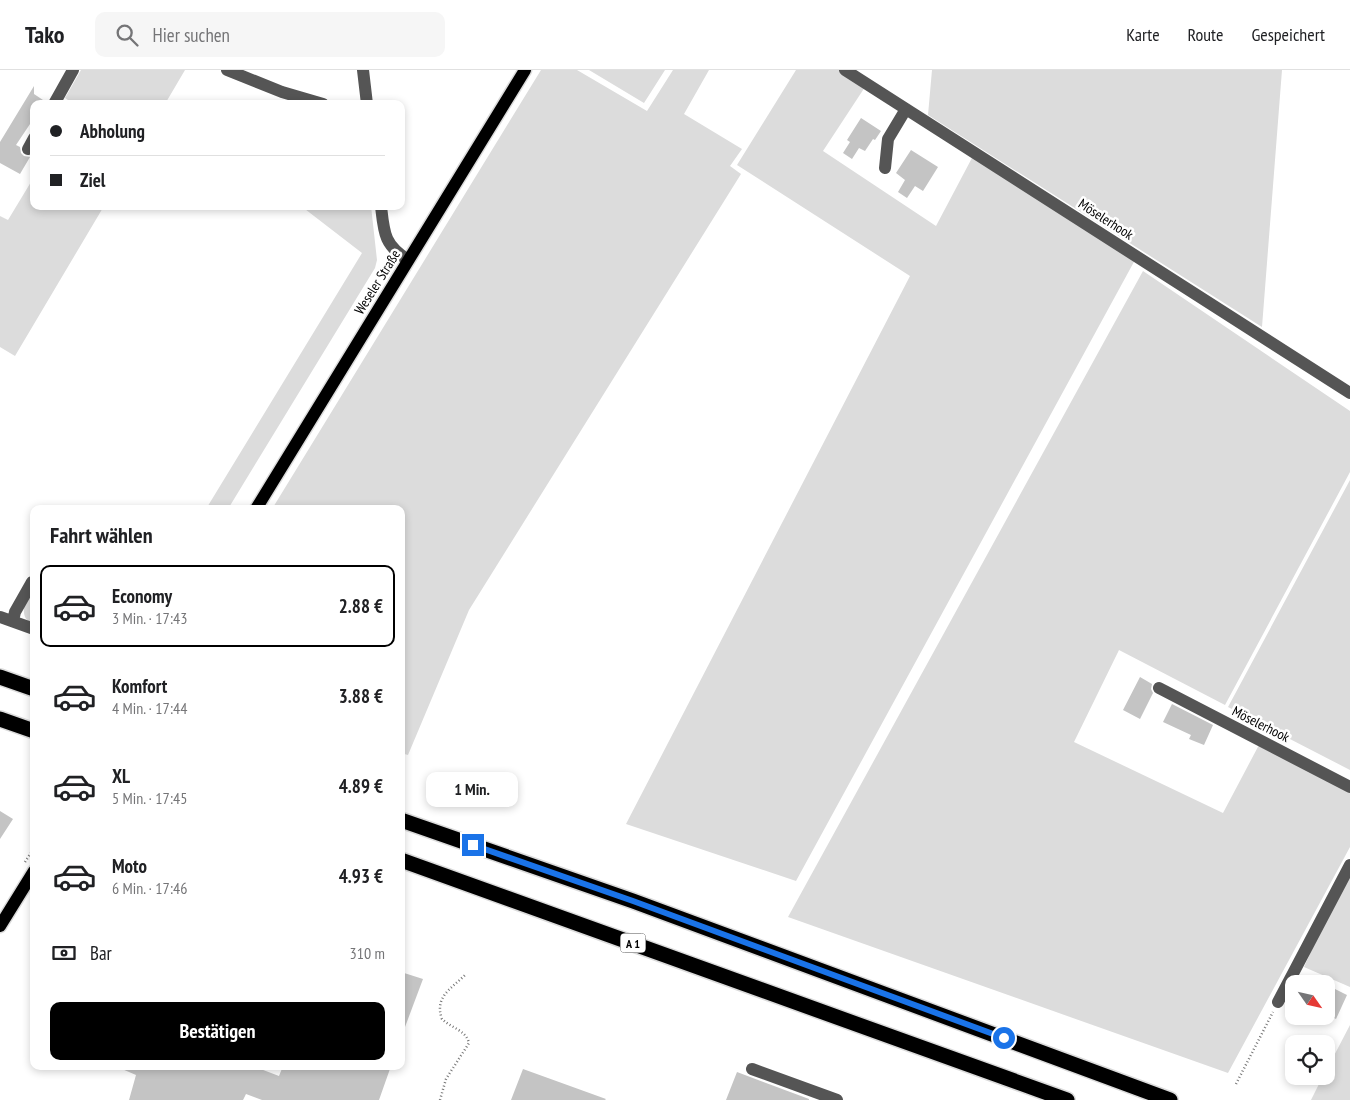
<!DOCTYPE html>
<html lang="de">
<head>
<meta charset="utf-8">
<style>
	:root { --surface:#fff; --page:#f6f6f6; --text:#202124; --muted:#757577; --line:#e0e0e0; --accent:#000 }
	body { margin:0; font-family:"PT Sans Narrow",sans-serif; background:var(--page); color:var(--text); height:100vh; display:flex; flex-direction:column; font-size:19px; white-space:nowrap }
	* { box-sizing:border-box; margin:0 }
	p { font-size:16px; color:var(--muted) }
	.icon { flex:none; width:28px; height:28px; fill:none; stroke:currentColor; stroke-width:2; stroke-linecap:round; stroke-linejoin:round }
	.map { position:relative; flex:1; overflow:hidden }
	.side { position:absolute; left:30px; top:435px; width:375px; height:565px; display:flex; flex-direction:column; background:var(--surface); border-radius:10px; box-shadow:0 2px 8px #0003 }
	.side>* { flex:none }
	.banner { position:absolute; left:30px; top:30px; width:375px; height:110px; border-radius:10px; box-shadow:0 2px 8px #0003; display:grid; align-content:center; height:110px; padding:0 20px; background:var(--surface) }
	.needle { width:32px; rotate:124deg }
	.fabs { position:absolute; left:1285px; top:905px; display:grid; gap:10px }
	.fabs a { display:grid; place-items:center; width:50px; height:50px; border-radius:10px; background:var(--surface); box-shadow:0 2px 8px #0003; font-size:25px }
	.end { position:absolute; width:22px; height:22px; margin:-11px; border:6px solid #1a73e8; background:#fff; box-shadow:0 0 0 2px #fff }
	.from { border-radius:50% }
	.bubble { position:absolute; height:35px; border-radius:10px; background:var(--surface); box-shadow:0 2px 8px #0003; font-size:16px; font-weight:600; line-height:35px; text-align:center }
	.banner b { display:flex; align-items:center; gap:18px; height:48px; font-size:19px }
	.banner b+b { border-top:1px solid var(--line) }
	.banner i { width:12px; height:12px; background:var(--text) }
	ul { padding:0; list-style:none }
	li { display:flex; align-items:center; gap:15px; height:82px; margin:0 10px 8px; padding:0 10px; border:2px solid transparent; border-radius:10px }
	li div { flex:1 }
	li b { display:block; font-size:19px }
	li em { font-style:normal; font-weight:600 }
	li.active { border-color:var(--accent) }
	li>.icon { width:45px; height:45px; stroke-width:1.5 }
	h2 { padding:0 20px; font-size:22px; line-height:60px }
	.pay { display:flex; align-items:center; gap:12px; height:55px; padding:0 20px; font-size:19px }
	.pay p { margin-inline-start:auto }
	.action { display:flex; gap:10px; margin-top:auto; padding:10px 20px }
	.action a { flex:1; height:58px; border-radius:10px; background:var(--accent); color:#fff; font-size:20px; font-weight:600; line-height:58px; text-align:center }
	header { display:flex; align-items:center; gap:30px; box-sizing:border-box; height:70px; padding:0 25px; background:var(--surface); border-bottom:1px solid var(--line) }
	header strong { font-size:24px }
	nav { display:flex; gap:28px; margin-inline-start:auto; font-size:18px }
	.search { width:350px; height:45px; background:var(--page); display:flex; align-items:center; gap:12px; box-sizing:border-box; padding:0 18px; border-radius:10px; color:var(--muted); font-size:19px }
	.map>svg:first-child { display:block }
	.green { fill:#dcdcdc }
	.building { fill:#c4c4c4 }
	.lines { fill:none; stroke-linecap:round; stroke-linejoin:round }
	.major-casing { stroke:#dbdbdb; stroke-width:15 }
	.highway-casing { stroke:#dbdbdb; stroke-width:18 }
	.path { stroke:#777; stroke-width:2.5; stroke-dasharray:1 2.5; stroke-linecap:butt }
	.minor { stroke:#555; stroke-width:12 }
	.major { stroke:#000; stroke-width:12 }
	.highway { stroke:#000; stroke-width:15 }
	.route { stroke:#1a73e8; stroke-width:6 }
	.labels { text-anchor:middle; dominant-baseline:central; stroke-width:5; stroke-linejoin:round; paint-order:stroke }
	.shield { fill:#fff; stroke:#4c4c4c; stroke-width:1 }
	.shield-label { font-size:12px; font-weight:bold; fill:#000 }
	.street-label { font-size:14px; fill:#000; stroke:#fff }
</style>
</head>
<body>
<header>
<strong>Tako</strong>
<div class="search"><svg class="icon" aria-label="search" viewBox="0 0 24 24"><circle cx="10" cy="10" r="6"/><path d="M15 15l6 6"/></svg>Hier suchen</div>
<nav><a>Karte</a><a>Route</a><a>Gespeichert</a></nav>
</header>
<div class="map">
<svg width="1350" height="1030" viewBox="0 0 1350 1030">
	<rect width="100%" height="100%" fill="#fff"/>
	<path class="green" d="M 81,0 L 185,0 L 165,34 L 74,34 L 65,28 Z
		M 541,0 L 577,0 L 647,41 L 673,0 L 709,0 L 684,44 L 742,79 L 730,96 L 741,104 L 469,540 L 408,685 L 401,683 L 401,439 L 272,439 Z
		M 589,0 L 665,0 L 644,33 Z
		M 796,0 L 839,0 L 865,17 L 823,81 L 936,156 L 973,86 L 1135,190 L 796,811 L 626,754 L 910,206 L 737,95 Z
		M 932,0 L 1282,0 L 1262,257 L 928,45 Z
		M 34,107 L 34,136 L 104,136 L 15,286 L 0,277 L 0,146 L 8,150 Z
		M 301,136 L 371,136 L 377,190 L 375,198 L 228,439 L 206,439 L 362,183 Z
		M 1143,201 L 1350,341 L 1350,402 L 1225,635 L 1119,580 L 1074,672 L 1223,743 L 1260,673 L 1350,721 L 1350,777 L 1228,1003 L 788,847 Z
		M 1350,410 L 1350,700 L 1228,637 Z
		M 34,519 L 34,555 C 26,551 23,546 24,537 Z
		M 1350,803 L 1350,917 L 1304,897 L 1326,849 Z
		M 1350,955 L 1350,1030 L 1311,1030 L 1323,1006 L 1326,1006 L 1326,1001 Z"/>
	<path class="building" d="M 34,16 L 34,24 L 46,32 L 46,34 L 34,34 L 34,48 L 16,75 L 20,77 L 21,83 L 24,86 L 30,87 L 20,104 L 0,93 L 0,72 Z
		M 861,48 L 881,61 L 875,70 L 873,69 L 865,81 L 859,78 L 852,89 L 843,83 L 850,72 L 847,70 Z
		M 911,80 L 938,97 L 923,121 L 915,116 L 907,128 L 898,122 L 905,110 L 896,103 Z
		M 1140,607 L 1152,614 L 1151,619 L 1153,623 L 1140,649 L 1123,640 Z
		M 1172,634 L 1213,655 L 1204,675 L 1189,669 L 1191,665 L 1163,652 Z
		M 0,741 L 13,749 L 0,769 Z
		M 401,902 L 423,909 L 402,965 L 401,965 Z
		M 1335,919 L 1347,925 L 1336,949 L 1326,944 L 1326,937 Z
		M 115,996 L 253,996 L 279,1006 L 283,996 L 391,996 L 379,1030 L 262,1030 L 246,1024 L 243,1030 L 129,1030 L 136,1005 Z
		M 523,999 L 606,1029 L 605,1030 L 511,1030 Z
		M 737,1002 L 809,1029 L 809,1030 L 726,1030 Z"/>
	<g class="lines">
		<defs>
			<path id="major" d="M 256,439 L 525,0
				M 0,856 L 34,801"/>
			<path id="highway" d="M 0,607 L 34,619
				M 0,649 L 34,661
				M 401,750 L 633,831 L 1170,1030
				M 401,790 L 1067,1030"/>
		</defs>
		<use href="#major" class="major-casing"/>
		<use href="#highway" class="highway-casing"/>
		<path class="path" d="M 25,792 L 34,778
			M 1236,1014 L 1273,942
			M 440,1030 L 446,1009 L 469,973 C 466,960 451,958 442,949 C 434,927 451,919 465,905"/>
		<path class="minor" d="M 227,0 L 282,22 L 323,34
			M 363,0 L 367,34
			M 845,0 L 1350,323
			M 54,34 L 73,0
			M 28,79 L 34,68
			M 885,98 L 888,69 L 906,39
			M 381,136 C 384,163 384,175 408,190
			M 0,547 L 34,559
			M 13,551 L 15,542 L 32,512
			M 1159,618 L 1350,717
			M 1278,932 L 1350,795
			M 752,999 L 837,1030"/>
		<use href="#major" class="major"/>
		<use href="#highway" class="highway"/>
	</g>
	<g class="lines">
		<path class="route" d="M 473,775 L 633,831 L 1004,968"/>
	</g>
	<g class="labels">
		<rect class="shield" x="620.5" y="863.5" width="25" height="19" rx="4"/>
		<g class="shield-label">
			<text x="633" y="873">A 1</text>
		</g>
		<g class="street-label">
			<text transform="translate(1106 149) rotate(33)">Möselerhook</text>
			<text transform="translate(377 212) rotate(-58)">Weseler Straße</text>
			<text transform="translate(1261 654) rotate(27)">Möselerhook</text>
		</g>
	</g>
</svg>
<div class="fabs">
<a><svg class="needle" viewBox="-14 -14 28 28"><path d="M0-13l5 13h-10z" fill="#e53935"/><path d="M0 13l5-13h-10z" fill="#757577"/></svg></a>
<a><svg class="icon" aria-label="locate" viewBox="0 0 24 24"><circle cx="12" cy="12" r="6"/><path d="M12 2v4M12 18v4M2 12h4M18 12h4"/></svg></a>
</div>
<i class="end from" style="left:1004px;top:968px"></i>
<i class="end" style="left:473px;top:775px"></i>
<div class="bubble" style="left:426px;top:702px;width:92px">1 Min.</div>
<div class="banner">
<b><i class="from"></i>Abholung</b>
<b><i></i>Ziel</b>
</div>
<section class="side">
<h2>Fahrt wählen</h2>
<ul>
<li class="active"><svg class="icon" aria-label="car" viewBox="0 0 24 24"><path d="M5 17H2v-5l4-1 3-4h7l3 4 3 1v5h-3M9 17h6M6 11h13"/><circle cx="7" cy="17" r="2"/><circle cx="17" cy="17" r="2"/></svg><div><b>Economy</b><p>3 Min. · 17:43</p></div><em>2.88 €</em></li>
<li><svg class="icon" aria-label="car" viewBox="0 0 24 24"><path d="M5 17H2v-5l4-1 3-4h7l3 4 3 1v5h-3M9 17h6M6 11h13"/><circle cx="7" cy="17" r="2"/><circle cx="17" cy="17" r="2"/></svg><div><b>Komfort</b><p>4 Min. · 17:44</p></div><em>3.88 €</em></li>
<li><svg class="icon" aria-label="car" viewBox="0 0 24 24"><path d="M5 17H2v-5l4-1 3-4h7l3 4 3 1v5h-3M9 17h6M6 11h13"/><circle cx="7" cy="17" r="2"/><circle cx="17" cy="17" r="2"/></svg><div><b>XL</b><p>5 Min. · 17:45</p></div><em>4.89 €</em></li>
<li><svg class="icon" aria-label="car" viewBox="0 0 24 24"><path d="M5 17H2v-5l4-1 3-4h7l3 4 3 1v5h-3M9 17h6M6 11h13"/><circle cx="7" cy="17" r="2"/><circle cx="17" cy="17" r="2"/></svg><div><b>Moto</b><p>6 Min. · 17:46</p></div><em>4.93 €</em></li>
</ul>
<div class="pay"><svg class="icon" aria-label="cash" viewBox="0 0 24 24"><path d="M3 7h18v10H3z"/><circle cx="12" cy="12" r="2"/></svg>Bar<p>310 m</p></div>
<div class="action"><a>Bestätigen</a></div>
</section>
</div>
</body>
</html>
